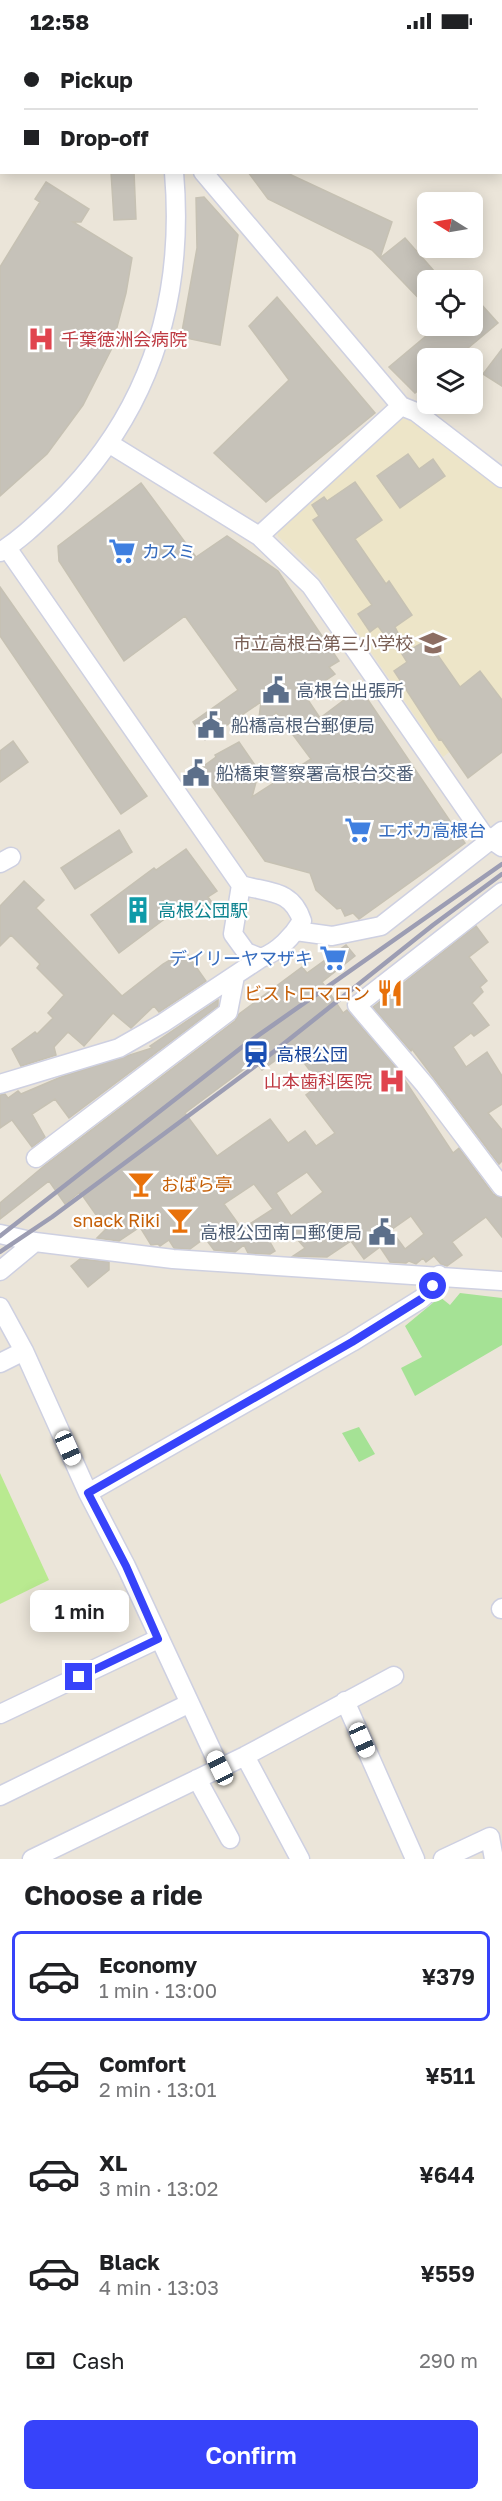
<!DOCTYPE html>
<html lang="en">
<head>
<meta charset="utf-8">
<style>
	:root { --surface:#fff; --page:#f6f6f6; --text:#202124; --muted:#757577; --line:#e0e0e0; --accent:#3743fa }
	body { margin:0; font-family:"Golos Text","Noto Sans JP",sans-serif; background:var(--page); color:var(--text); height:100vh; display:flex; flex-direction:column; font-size:22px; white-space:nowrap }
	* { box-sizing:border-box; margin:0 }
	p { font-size:20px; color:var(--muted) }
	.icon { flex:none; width:33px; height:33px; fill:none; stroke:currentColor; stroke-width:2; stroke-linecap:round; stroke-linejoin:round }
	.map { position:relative; height:1817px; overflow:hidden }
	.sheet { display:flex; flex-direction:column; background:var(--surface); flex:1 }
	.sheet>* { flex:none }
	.guide { position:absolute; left:0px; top:0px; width:502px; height:132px; box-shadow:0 3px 15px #0003; display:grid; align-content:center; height:132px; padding:0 24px; background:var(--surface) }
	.needle { width:39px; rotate:281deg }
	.controls { position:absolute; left:417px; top:150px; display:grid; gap:12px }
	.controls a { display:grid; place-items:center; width:66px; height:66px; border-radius:9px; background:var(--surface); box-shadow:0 3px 15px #0003; font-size:30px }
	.end { position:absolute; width:27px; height:27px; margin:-14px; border:8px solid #3743fa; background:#fff; box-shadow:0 0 0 3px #fff }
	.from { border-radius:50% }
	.bubble { position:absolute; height:42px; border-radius:9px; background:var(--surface); box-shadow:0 3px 15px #0003; font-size:20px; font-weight:600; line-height:42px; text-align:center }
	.car { position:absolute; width:18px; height:36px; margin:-18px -9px; border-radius:8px; box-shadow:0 0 4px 2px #0007; background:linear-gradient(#fff 24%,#345 0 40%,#fff 0 76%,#345 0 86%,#fff 0) }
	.guide b { display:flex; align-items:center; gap:21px; height:57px; font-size:22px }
	.guide b+b { border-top:2px solid var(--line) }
	.guide i { width:15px; height:15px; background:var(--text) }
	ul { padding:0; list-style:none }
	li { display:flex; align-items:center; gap:18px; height:90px; margin:0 12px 9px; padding:0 12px; border:3px solid transparent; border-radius:9px }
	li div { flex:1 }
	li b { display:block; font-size:22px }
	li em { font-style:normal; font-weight:600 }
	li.on { border-color:var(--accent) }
	li>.icon { width:54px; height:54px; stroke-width:1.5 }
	h2 { padding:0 24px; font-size:27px; line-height:72px }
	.pay { display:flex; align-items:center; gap:15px; height:66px; padding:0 24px; font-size:22px }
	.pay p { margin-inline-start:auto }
	.cta { display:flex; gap:12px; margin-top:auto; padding:12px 24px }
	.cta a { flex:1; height:69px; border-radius:9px; background:var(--accent); color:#fff; font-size:24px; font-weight:600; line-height:69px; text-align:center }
	.status { display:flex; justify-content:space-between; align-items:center; height:42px; padding:0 30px; background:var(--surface); direction:ltr }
	.status svg { height:16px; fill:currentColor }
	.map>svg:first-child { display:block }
	.education { fill:#ede5c8 }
	.green { fill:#a5e295 }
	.pitch { fill:#b9ea90 }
	.building { fill:#c6c2b9; stroke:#c6c1b3; stroke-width:1.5; fill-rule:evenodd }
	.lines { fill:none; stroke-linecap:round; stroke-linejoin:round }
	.minor-casing { stroke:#ced0e1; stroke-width:21 }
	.minor { stroke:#fff; stroke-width:18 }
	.rail { stroke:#9c9db3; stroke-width:4.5 }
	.route { stroke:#3743fa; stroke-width:8 }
	.labels { text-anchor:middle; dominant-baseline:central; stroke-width:4.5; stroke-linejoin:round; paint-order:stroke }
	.health-label { font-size:18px; fill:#be3a42; stroke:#fff; text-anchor:start }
	.shop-label { font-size:18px; fill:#366cbe; stroke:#fff; text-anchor:start }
	.education-label { font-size:18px; fill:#785e54; stroke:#fff; text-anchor:end }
	.service-label { font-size:18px; fill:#4e5e75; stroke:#fff; text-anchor:start }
	.culture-label { font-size:18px; fill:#0d838f; stroke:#fff; text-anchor:start }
	.food-label { font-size:18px; fill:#c56008; stroke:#fff; text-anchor:end }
	.transit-label { font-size:18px; fill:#164399; stroke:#fff; text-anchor:start }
</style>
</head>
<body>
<div class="status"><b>12:58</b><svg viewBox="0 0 49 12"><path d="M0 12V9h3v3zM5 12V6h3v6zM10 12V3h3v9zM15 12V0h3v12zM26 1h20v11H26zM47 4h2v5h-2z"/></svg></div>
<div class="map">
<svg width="502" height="1817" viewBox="0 0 502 1817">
	<rect width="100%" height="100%" fill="#ebe5d9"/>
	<path class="education" d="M 408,371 L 502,447 L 502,668 L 443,715 L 318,533 L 278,494 L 277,488 Z"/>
	<path class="green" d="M 460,1251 L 502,1256 L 502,1303 L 415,1354 L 401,1326 L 422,1315 L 405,1284 L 440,1255 L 450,1263 Z
		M 359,1385 L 375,1412 L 359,1420 L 342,1391 Z"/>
	<path class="pitch" d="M 0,1431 L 49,1538 L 0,1562 Z"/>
	<path class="building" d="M 111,130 L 134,130 L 136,177 L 114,178 Z
		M 248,130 L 285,130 L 392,180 L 380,216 L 372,208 L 268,157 Z
		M 46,140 L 89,167 L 81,180 L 73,180 L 132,216 L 126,251 L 111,308 L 83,363 L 47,412 L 0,454 L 0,225 L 40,160 L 35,157 Z
		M 204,155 L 238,193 L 220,303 L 181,295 L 197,206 L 196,156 Z
		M 405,196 L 442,238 L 428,238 L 428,266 L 380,216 Z
		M 472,252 L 498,281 L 456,316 L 428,316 L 428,341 L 415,351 L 389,325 L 438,284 L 472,284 Z
		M 277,255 L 375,371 L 266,460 L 214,411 L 289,338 L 249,284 Z
		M 502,307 L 502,344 L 483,332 Z
		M 408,412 L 419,427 L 433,417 L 445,434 L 400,466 L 377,434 Z
		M 355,440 L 382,478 L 355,497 L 386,542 L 389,539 L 412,573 L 395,585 L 398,591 L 388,598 L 378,584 L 370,590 L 358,572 L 372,563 L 313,478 L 319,474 L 312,463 L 324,455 L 327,459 Z
		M 141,441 L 196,515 L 227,494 L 278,529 L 339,619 L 329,625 L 335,632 L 310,649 L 312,652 L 306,655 L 320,676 L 352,652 L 366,655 L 465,801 L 359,877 L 353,871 L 345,874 L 341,866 L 337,867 L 316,848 L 310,831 L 265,819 L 210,741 L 206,742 L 197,729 L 216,715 L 215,713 L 239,700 L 259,729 L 252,755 L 311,717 L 276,670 L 268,683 L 258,684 L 261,660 L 205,698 L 193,680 L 238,648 L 185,574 L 124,619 L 59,519 L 58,504 Z
		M 0,545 L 147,754 L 121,772 L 0,594 Z
		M 433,595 L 442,608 L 437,612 L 460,645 L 480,629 L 502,658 L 502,710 L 468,736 L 441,697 L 439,698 L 394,629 L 407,620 L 402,612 Z
		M 13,699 L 28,720 L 0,740 L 0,709 Z
		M 119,788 L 132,810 L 75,847 L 61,826 Z
		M 186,807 L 217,849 L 208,855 L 214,863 L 201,873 L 190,858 L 119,911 L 91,873 L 154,826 L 156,828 Z
		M 24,839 L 44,858 L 36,866 L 122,954 L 163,922 L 185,909 L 206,939 L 159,970 L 154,964 L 131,986 L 113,971 L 84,1004 L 68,990 L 54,1005 L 56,1013 L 21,1024 L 12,1007 L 35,990 L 37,992 L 53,976 L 48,971 L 64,953 L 37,926 L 40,922 L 11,893 L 0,904 L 0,864 Z
		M 476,884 L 488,900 L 469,915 L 487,939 L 480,945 L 483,950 L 472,961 L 489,983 L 474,994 L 471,991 L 453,1005 L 466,1025 L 487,1010 L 502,1034 L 502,1062 L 488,1071 L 502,1088 L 502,1119 L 499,1122 L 412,1007 L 411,1009 L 373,965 Z
		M 346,903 L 355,914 L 322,940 L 343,971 L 347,968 L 398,1028 L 453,1111 L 459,1106 L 493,1152 L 502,1156 L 502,1195 L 486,1175 L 452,1200 L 462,1213 L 447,1224 L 441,1222 L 434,1214 L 426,1220 L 423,1216 L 416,1222 L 409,1219 L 406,1221 L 390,1220 L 380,1205 L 364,1217 L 351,1199 L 327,1215 L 293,1214 L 305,1206 L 288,1187 L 270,1200 L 275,1209 L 270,1212 L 248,1211 L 244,1203 L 235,1210 L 214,1208 L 205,1196 L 190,1207 L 174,1206 L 169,1198 L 160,1204 L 158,1202 L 151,1203 L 140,1185 L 119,1199 L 97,1196 L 106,1187 L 80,1150 L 65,1162 L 49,1139 L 0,1177 L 0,1161 L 44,1124 L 235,979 L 239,972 L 302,925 L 307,931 ZM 293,1006 L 311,1030 L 307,1033 L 310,1037 L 305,1040 L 311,1049 L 306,1053 L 335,1091 L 316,1104 L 305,1089 L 288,1101 L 270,1077 L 217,1114 L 185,1071 L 255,1019 L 262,1028 ZM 307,1130 L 323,1150 L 291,1174 L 276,1151 ZM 254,1142 L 273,1167 L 242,1187 L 224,1162 ZM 411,1174 L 424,1192 L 405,1207 L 391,1188 Z
		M 218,958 L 218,964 L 69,1076 L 55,1057 L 32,1072 L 45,1095 L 32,1105 L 12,1078 L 0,1086 L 0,1053 L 5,1052 L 8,1056 L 18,1049 L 21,1052 L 61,1035 L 152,1006 L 150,1004 Z
		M 80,1217 L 109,1220 L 109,1228 L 88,1245 L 71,1224 Z"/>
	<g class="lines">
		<defs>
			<path id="minor" d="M 151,0 L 151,2
				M 0,73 L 2,73
				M 203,130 L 401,364 L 416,370 L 502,436
				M 110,402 L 259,494 L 311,544 L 483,792 L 502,805
				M 259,494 L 401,364
				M 7,506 L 241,843 C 268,851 292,847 302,879 C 293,894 278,910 261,916 L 246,910 L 233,892 L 241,843
				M 0,510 C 21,497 38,480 56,463 C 149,372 185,259 174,130
				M 0,821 L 11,815
				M 502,850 L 357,963 L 425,1043 L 502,1145
				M 296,889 L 332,894 L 381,884 L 502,789
				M 0,1042 L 119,1006 L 163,981 L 261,916
				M 36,1116 L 228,970 L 235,934
				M 0,1192 L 35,1200 L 173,1217 L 502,1239
				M 0,1229 L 35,1200
				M 0,1265 L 24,1309 L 88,1451 L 126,1524 L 220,1726
				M 0,1321 L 24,1309
				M 88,1451 L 352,1300 L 421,1257 L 430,1249 L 439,1233
				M 501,1567 L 502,1566
				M 345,1659 L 415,1817
				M 0,1672 L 158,1597
				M 245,1714 L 300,1817
				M 197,1737 L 230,1797
				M 0,1754 L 188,1662
				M 32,1817 L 245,1714 L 394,1634
				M 443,1817 L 490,1795 L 494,1817"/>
		</defs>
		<use href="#minor" class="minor-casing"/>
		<use href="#minor" class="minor"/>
		<path class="rail" d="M 0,1194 L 246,1002 L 502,822
			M 0,1210 L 52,1175 L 262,1019 L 433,883 L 502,832"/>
	</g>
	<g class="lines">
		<path class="route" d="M 79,1635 L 158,1597 L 126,1524 L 88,1451 L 352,1300 L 421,1257 L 433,1244"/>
	</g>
	<defs>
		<symbol id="hospital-bare" viewBox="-9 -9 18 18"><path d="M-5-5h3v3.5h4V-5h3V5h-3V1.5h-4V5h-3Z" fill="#e0444e" stroke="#fff" stroke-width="2.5" paint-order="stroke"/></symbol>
		<symbol id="supermarket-bare" viewBox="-9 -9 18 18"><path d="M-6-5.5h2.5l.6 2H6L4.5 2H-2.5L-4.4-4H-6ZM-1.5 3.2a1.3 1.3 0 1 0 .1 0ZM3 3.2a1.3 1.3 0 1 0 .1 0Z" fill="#3f7fe0" stroke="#fff" stroke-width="2.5" paint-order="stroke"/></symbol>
		<symbol id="school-bare" viewBox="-9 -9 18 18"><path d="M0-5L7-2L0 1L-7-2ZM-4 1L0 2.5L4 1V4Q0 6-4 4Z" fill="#8d6e63" stroke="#fff" stroke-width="2.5" paint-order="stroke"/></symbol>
		<symbol id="civic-bare" viewBox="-9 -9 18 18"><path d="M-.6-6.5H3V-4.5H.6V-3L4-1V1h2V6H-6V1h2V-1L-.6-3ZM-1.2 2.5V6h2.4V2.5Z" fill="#5c6f8a" stroke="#fff" stroke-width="2.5" paint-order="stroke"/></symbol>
		<symbol id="building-bare" viewBox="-9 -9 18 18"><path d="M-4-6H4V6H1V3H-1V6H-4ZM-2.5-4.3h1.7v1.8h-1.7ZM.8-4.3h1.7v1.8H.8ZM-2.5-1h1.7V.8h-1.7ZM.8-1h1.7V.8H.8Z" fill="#0f9aa8" stroke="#fff" stroke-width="2.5" paint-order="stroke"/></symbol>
		<symbol id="restaurant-bare" viewBox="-9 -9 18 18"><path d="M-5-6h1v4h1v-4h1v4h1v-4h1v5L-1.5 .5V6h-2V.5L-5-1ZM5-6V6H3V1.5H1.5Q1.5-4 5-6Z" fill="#e8710a" stroke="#fff" stroke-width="2.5" paint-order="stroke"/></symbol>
		<symbol id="station-bare" viewBox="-9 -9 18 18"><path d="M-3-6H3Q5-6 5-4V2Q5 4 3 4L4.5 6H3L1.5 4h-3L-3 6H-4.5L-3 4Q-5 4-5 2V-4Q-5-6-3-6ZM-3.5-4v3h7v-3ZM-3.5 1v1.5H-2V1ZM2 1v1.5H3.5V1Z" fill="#1a4fb4" stroke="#fff" stroke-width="2.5" paint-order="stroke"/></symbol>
		<symbol id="bar-bare" viewBox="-9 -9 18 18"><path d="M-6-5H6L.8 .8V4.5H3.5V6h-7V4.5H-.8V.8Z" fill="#e8710a" stroke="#fff" stroke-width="2.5" paint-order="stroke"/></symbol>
	</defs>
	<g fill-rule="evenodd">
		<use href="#hospital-bare" x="22" y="278" width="38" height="38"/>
		<use href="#supermarket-bare" x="103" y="490" width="38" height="38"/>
		<use href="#school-bare" x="414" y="582" width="38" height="38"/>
		<use href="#civic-bare" x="257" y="629" width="38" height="38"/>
		<use href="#civic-bare" x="192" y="664" width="38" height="38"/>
		<use href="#civic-bare" x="177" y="712" width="38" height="38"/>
		<use href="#supermarket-bare" x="339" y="769" width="38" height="38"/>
		<use href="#building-bare" x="119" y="849" width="38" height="38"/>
		<use href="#supermarket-bare" x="314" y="897" width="38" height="38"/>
		<use href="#restaurant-bare" x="371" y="932" width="38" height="38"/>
		<use href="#station-bare" x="237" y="993" width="38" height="38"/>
		<use href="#hospital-bare" x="373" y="1020" width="38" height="38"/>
		<use href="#bar-bare" x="122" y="1123" width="38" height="38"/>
		<use href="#bar-bare" x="161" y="1159" width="38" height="38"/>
		<use href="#civic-bare" x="363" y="1171" width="38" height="38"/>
	</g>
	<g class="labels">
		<g class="health-label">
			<text x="61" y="297">千葉徳洲会病院</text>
			<text x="372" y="1039" text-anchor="end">山本歯科医院</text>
		</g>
		<g class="shop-label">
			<text x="142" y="509">カスミ</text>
			<text x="378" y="788">エポカ高根台</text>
			<text x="313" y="916" text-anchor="end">デイリーヤマザキ</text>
		</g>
		<g class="education-label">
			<text x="413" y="601">市立高根台第三小学校</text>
		</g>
		<g class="service-label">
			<text x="296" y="648">高根台出張所</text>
			<text x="231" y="683">船橋高根台郵便局</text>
			<text x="216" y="731">船橋東警察署高根台交番</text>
			<text x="362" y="1190" text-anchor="end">高根公団南口郵便局</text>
		</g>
		<g class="culture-label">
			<text x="158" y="868">高根公団駅</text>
		</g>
		<g class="food-label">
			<text x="370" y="951">ビストロマロン</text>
			<text x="161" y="1142" text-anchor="start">おばら亭</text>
			<text x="160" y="1178">snack Riki</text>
		</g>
		<g class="transit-label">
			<text x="276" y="1012">高根公団</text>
		</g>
	</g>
</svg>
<div class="controls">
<a><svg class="needle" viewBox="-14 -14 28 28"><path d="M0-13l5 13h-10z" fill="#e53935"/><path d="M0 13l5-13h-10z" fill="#757577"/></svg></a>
<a><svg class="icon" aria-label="locate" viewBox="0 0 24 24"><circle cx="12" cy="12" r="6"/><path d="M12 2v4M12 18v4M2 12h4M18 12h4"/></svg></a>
<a><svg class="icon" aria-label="layers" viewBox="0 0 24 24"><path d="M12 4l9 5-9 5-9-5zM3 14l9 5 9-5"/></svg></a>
</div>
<i class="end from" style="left:433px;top:1244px"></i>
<i class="end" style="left:79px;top:1635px"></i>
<div class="bubble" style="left:30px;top:1548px;width:99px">1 min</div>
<i class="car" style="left:68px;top:1406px;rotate:156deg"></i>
<i class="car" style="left:362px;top:1698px;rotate:156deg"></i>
<i class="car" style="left:220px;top:1726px;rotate:334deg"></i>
<div class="guide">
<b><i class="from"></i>Pickup</b>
<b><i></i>Drop-off</b>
</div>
</div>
<section class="sheet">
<h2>Choose a ride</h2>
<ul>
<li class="on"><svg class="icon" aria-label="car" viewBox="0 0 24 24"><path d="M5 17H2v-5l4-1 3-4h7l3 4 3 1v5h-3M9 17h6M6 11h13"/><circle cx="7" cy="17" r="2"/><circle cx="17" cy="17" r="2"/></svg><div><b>Economy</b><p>1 min · 13:00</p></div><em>¥379</em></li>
<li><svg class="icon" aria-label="car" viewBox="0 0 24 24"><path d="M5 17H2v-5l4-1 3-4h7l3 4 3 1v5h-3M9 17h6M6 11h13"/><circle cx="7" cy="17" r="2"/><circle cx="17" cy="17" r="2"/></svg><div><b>Comfort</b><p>2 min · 13:01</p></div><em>¥511</em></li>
<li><svg class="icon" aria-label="car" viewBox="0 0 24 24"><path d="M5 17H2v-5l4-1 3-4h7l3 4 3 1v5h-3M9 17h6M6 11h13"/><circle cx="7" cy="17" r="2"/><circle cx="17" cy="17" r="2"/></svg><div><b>XL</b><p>3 min · 13:02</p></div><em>¥644</em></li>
<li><svg class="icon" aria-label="car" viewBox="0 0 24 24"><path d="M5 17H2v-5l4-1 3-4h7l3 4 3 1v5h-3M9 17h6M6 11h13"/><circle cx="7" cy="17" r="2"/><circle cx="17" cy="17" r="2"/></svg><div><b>Black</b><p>4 min · 13:03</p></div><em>¥559</em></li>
</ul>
<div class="pay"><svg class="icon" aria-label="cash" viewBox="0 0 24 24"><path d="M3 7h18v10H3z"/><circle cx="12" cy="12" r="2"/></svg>Cash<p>290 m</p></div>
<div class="cta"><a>Confirm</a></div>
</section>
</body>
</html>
